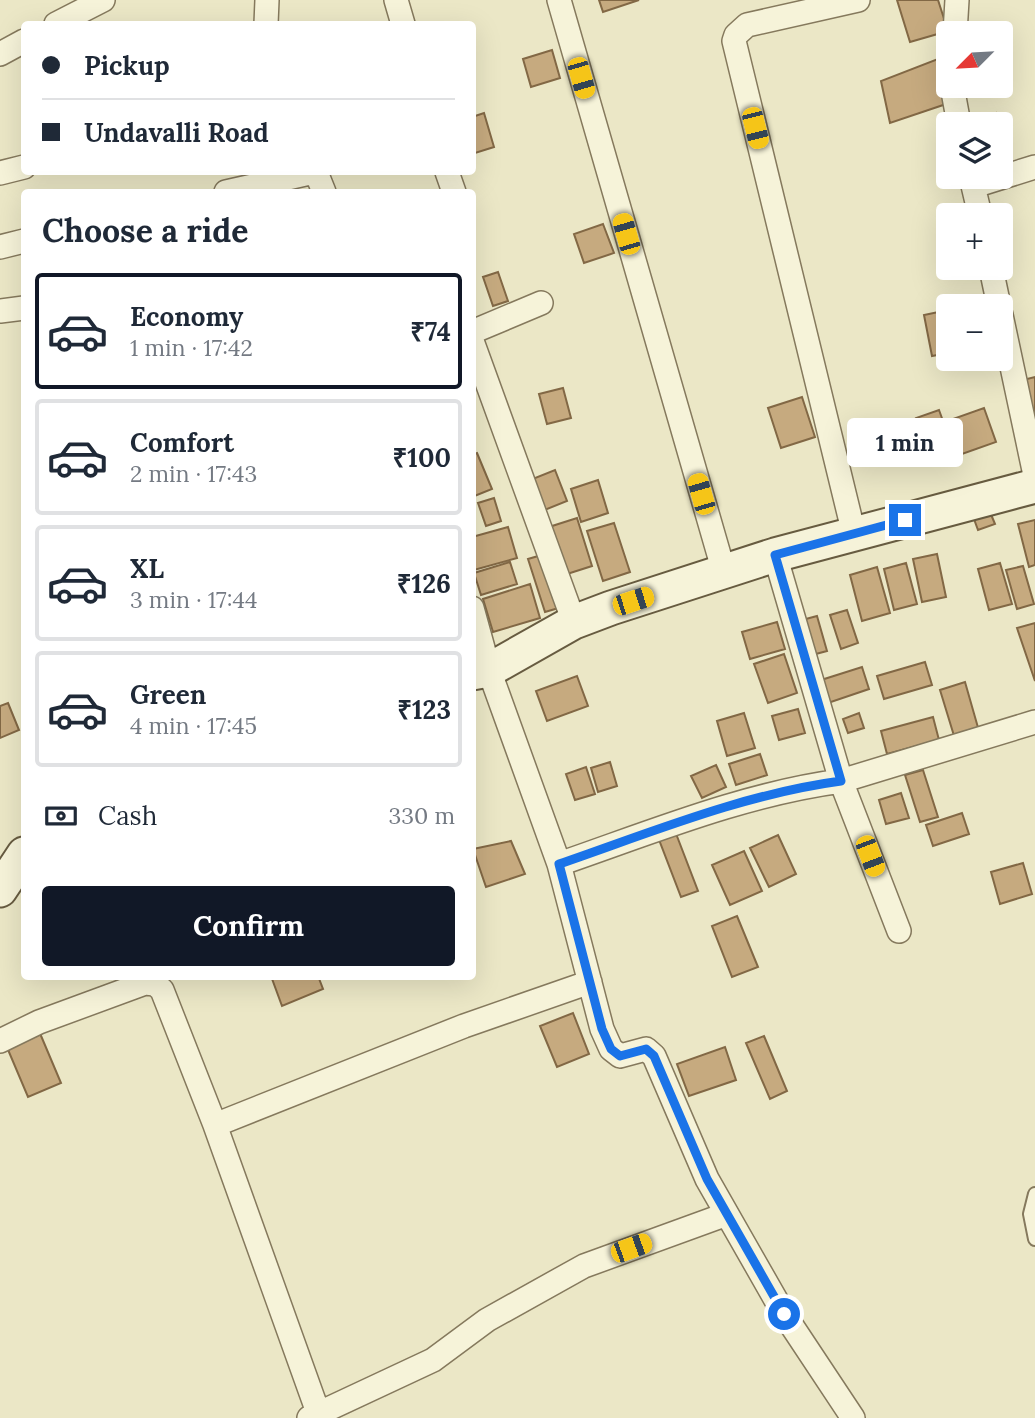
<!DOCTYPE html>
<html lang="en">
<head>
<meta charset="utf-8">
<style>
	:root { --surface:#fff; --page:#f6f6f7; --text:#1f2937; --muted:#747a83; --line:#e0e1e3; --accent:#111827 }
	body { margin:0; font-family:Lora,serif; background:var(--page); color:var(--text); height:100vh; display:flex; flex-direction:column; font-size:26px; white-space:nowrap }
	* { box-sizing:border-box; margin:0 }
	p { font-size:23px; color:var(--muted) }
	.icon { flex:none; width:38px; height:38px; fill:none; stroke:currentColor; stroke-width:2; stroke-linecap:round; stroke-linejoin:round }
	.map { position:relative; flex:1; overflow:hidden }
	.drawer { position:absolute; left:21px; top:189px; width:455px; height:791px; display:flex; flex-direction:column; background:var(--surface); border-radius:7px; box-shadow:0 7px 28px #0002 }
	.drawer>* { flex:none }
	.hud { position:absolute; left:21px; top:21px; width:455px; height:154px; border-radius:7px; box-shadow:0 7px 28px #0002; display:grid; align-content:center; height:154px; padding:0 21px; background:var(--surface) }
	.needle { width:46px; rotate:246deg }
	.tools { position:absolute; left:936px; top:21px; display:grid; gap:14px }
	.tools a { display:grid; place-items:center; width:77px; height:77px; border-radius:7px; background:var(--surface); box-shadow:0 7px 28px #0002; font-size:35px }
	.end { position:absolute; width:32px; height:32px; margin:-16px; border:9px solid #1a73e8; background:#fff; box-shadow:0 0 0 4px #fff }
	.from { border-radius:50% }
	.bubble { position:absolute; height:49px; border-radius:7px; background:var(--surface); box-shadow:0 7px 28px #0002; font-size:23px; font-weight:700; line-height:49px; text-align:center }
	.car { position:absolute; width:21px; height:42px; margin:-21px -10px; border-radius:9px; box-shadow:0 0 5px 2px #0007; background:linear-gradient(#f5c518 24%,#345 0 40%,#f5c518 0 76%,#345 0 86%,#f5c518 0) }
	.hud b { display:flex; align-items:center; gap:24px; height:66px; font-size:26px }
	.hud b+b { border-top:2px solid var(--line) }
	.hud i { width:18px; height:18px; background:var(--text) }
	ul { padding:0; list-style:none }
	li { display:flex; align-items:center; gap:21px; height:116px; margin:0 14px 10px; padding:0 7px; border:4px solid var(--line); border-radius:7px }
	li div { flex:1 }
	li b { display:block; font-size:26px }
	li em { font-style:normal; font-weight:700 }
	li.on { border-color:var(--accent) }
	li>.icon { width:63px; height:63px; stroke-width:1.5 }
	h2 { padding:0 21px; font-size:32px; line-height:84px }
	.pay { display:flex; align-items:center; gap:18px; height:77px; padding:0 21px; font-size:26px }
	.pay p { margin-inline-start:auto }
	.button { display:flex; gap:14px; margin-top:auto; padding:14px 21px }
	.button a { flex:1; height:80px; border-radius:7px; background:var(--accent); color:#fff; font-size:28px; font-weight:700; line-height:80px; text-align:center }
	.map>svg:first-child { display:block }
	.building { fill:#c6aa7f; stroke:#826845; stroke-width:2 }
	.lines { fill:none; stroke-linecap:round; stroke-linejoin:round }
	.lane-casing { stroke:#85795d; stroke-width:16 }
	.street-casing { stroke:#85795d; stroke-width:26 }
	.secondary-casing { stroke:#675b40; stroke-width:37 }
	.lane { stroke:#f6f3d9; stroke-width:12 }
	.street { stroke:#f6f3d9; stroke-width:23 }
	.secondary { stroke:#f6f3d9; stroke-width:33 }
	.route { stroke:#1a73e8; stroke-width:9 }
</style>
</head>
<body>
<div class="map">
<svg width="1035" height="1418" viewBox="0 0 1035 1418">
	<rect width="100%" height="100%" fill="#ebe7c6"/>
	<path class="building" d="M 599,0 L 639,0 L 603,12 Z
		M 897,0 L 938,0 L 948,31 L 910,42 Z
		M 552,50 L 560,78 L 531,87 L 523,59 Z
		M 943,57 L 955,101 L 890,123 L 881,81 Z
		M 484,113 L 494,147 L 472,154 L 472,117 Z
		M 996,113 L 998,124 L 968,124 L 967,119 Z
		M 603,224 L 614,253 L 584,263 L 574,234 Z
		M 498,272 L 508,301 L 493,306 L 483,277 Z
		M 948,310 L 948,353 L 932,356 L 924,315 Z
		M 1035,377 L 1035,415 L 1031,416 L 1023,380 Z
		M 563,388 L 571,418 L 547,424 L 539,394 Z
		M 802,397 L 815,437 L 781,448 L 768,408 Z
		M 984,408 L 996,442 L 962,454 L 950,420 Z
		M 939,410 L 956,457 L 932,465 L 916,418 Z
		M 477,453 L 492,489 L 472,497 L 472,455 Z
		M 555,470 L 567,501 L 542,511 L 530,480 Z
		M 598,480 L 608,513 L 581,522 L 571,489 Z
		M 494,498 L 501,521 L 486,526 L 478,503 Z
		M 990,512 L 995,524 L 978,530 L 974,519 Z
		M 577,518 L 592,566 L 564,575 L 549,527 Z
		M 1035,520 L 1035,565 L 1029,567 L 1018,524 Z
		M 614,523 L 630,572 L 603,581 L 587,531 Z
		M 508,527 L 517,558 L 474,570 L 472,537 Z
		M 545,554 L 562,607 L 545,612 L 528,559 Z
		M 937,554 L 946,597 L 922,602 L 913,559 Z
		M 510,562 L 517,584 L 481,595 L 474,573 Z
		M 906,563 L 917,604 L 894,610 L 884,569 Z
		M 1000,563 L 1012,604 L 989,610 L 978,569 Z
		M 1023,566 L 1034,604 L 1017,609 L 1006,570 Z
		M 877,567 L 890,613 L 862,621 L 850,575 Z
		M 530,584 L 540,618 L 493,632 L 483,599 Z
		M 847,610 L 858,643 L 841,649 L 830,615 Z
		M 817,616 L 827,651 L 812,655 L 802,620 Z
		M 777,622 L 785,649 L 750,659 L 742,632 Z
		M 1035,623 L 1035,681 L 1017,628 Z
		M 784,654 L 797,693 L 768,703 L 754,664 Z
		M 925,662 L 932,685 L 884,699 L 877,676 Z
		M 862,667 L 869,689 L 825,704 L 818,681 Z
		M 577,676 L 588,706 L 547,721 L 536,691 Z
		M 965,682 L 979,731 L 955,739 L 940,690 Z
		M 8,703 L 19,730 L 0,738 L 0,706 Z
		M 798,709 L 805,733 L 779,740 L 772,716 Z
		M 744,713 L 755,748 L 727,756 L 717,721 Z
		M 859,713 L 864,728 L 848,733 L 843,719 Z
		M 933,717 L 939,740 L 887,754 L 881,731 Z
		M 760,754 L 767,775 L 736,785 L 729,764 Z
		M 610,762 L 617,786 L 598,792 L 591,768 Z
		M 716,765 L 726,787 L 702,798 L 691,776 Z
		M 586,767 L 595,794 L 575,800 L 566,774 Z
		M 923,770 L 938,817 L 920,822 L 905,775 Z
		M 901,793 L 909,818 L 886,824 L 879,800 Z
		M 962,813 L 969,834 L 933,846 L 926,825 Z
		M 675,831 L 698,891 L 681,897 L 658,837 Z
		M 778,835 L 796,874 L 769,887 L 750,848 Z
		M 511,841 L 525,874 L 486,887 L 473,849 Z
		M 744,851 L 762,891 L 730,905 L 712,865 Z
		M 1023,863 L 1032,894 L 1000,904 L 991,872 Z
		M 737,916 L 758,967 L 732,977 L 712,926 Z
		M 271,976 L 318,976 L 323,989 L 282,1006 Z
		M 573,1013 L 589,1054 L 557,1067 L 540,1026 Z
		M 39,1031 L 61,1083 L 28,1097 L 6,1045 Z
		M 764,1036 L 787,1091 L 770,1099 L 746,1043 Z
		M 725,1047 L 736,1080 L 689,1096 L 677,1064 Z"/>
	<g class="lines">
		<defs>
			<path id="lane" d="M 1035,1194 L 1030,1214 L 1035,1239"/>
			<path id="street" d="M 396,0 L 403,24
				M 559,0 L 724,572
				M 56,24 L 103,0
				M 266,24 L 267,0
				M 955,33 L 957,0
				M 0,54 L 24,41
				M 952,86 L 959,124
				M 316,172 L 324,192
				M 447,172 L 454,192
				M 0,173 L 24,167
				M 971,177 L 980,215
				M 974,186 L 1035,167
				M 226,192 L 314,172
				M 0,247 L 24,241
				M 991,268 L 999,306
				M 0,311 L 24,308
				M 1001,315 L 1035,475
				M 472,332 L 541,303
				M 472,341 L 574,622
				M 854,534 L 734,41 L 736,35 L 747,25 L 858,0
				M 775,555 L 841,781 L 899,931
				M 472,608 L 489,670 L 559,864 L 602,1029 L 611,1049 L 620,1056 L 646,1049 L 654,1056 L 707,1179 L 784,1314 L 853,1418
				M 559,864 C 652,832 744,794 841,781 L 1035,722
				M 0,1041 L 39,1022 L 145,983 L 155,984 L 162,990 L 215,1125 L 320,1418
				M 215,1125 L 464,1026 L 590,982
				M 309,1418 L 433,1360 L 487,1320 L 584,1266 L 727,1214"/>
			<path id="secondary" d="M 472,673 L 489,670 L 574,622 L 611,608 L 775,555 L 1035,486
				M 0,890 L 24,854"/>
		</defs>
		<use href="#lane" class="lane-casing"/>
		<use href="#street" class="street-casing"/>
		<use href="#secondary" class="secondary-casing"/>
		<use href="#lane" class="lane"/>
		<use href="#street" class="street"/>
		<use href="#secondary" class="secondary"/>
	</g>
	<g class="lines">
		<path class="route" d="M 784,1314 L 707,1179 L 654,1056 L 646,1049 L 620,1056 L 611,1049 L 602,1029 L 559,864 C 652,832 744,794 841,781 L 775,555 L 905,520"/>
	</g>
</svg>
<div class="tools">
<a><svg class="needle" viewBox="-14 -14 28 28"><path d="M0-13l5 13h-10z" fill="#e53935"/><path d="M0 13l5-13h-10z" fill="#747a83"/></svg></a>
<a><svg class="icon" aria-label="layers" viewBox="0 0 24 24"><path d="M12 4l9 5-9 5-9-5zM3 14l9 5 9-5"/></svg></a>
<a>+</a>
<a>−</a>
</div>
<i class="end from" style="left:784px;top:1314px"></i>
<i class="end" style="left:905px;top:520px"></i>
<div class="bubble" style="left:847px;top:418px;width:116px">1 min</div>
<i class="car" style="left:581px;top:78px;rotate:164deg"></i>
<i class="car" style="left:755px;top:128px;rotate:166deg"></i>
<i class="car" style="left:626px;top:234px;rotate:344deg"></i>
<i class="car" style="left:701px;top:494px;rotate:344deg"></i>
<i class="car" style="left:633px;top:601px;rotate:72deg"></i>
<i class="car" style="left:870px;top:856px;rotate:159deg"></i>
<i class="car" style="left:631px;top:1248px;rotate:70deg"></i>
<div class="hud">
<b><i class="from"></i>Pickup</b>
<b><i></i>Undavalli Road</b>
</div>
<section class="drawer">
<h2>Choose a ride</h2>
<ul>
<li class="on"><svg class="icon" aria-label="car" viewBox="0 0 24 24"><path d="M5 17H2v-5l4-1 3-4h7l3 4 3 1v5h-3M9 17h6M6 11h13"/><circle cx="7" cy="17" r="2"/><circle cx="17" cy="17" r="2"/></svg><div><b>Economy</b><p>1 min · 17:42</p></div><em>₹74</em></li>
<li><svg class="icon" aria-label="car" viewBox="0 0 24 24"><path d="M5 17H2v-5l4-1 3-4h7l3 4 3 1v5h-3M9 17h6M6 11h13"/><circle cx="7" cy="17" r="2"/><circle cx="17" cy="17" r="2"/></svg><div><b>Comfort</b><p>2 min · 17:43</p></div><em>₹100</em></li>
<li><svg class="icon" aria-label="car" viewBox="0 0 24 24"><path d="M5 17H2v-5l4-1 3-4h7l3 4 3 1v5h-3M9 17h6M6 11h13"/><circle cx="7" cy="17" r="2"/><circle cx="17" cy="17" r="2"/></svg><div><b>XL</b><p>3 min · 17:44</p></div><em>₹126</em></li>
<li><svg class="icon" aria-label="car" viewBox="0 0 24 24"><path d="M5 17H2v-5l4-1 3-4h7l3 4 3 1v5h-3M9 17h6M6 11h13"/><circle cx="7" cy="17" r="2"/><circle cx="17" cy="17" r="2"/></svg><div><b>Green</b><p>4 min · 17:45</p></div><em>₹123</em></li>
</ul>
<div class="pay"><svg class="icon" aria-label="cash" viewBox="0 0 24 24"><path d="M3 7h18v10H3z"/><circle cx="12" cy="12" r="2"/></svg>Cash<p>330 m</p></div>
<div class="button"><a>Confirm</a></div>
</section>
</div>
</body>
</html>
